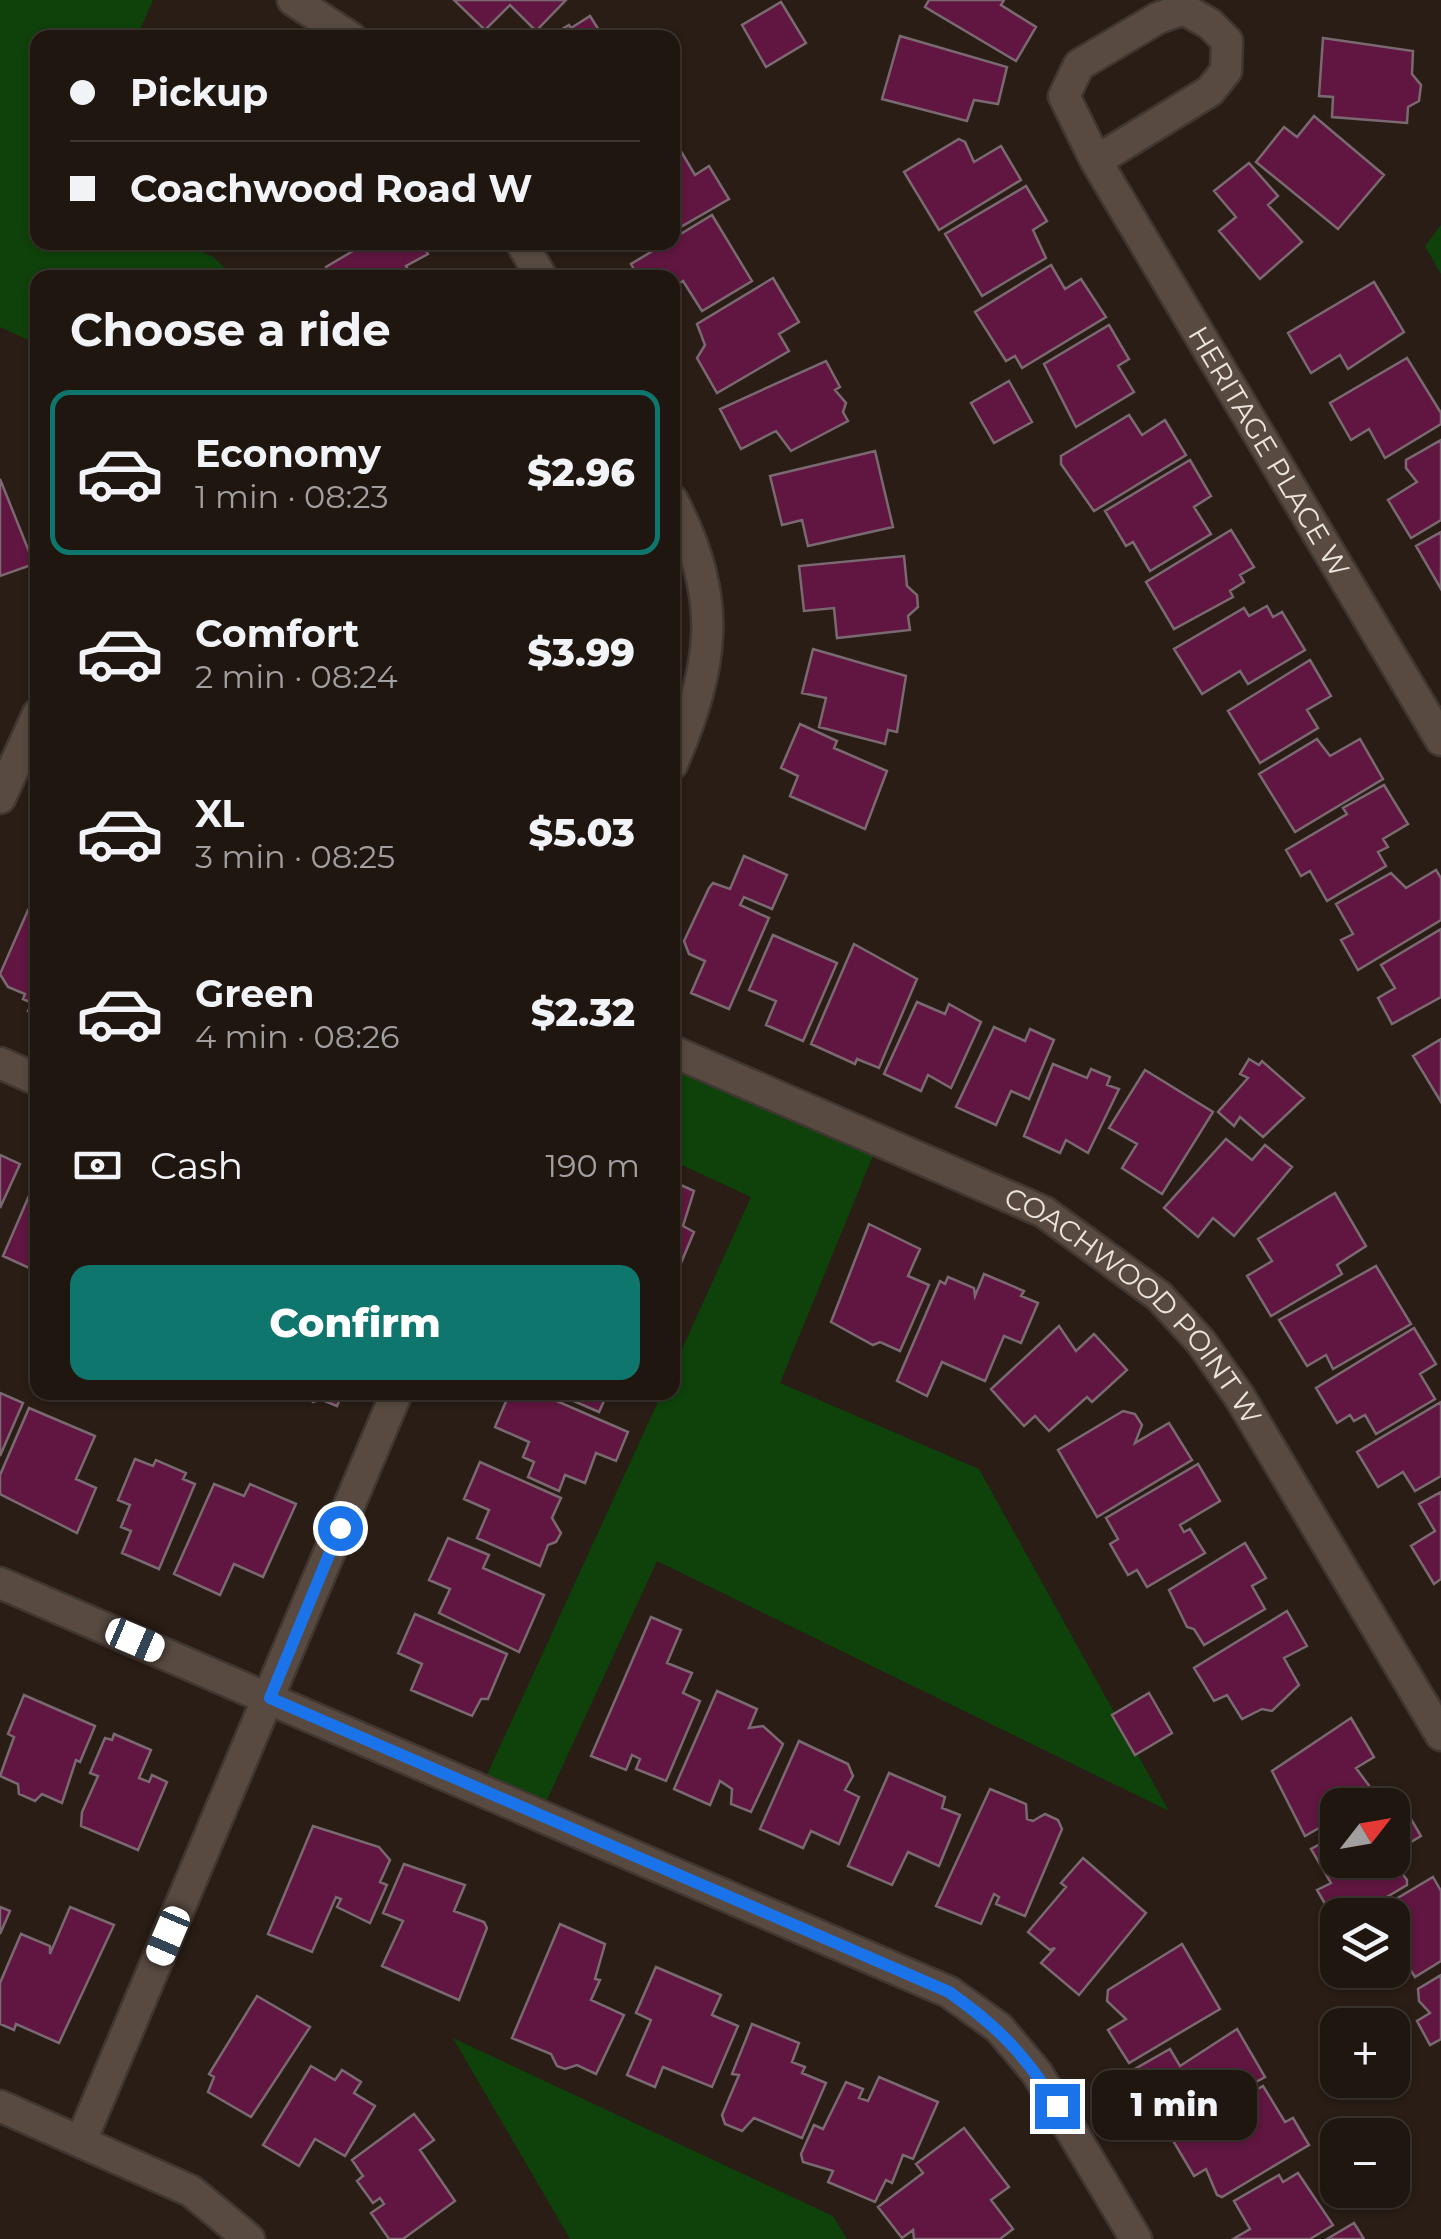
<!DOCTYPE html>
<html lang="en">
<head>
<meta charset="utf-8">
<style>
	:root { --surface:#1f1610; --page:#271f19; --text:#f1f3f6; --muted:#a19f9f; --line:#3c3530; --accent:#0f766e }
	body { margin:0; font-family:Montserrat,sans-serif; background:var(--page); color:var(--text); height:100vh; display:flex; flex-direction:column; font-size:38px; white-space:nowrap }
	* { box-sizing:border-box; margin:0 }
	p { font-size:32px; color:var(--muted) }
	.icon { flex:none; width:55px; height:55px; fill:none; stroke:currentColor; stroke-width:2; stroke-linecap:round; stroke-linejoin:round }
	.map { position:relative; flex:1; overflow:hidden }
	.sheet { position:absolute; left:30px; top:270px; width:650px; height:1130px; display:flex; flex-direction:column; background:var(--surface); border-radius:20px; box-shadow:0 2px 8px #0004,0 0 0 2px var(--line) }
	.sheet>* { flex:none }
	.guide { position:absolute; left:30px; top:30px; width:650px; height:220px; border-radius:20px; box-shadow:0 2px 8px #0004,0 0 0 2px var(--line); display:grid; align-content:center; height:220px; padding:0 40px; background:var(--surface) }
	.needle { width:65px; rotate:59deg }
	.buttons { position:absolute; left:1320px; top:1788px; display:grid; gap:20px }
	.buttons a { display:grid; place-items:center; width:90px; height:90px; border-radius:20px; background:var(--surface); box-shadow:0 2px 8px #0004,0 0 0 2px var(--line); font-size:50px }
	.end { position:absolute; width:45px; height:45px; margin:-22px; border:12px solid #1a73e8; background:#fff; box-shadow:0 0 0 5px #fff }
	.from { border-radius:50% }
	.bubble { position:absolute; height:70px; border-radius:20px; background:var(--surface); box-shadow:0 2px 8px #0004,0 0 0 2px var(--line); font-size:32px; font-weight:800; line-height:70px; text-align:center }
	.car { position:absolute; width:30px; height:60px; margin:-30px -15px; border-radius:12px; box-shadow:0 0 8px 2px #0007; background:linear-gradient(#fff 24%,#345 0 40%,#fff 0 76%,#345 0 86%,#fff 0) }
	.guide b { display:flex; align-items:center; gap:35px; height:95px; font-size:38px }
	.guide b+b { border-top:2px solid var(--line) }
	.guide i { width:25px; height:25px; background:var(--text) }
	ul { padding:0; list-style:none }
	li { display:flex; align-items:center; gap:30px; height:165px; margin:0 20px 15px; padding:0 20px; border:5px solid transparent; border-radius:20px }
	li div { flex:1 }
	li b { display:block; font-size:38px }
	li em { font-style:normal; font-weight:800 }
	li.current { border-color:var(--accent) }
	li>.icon { width:90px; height:90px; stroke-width:1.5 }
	h2 { padding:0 40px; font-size:45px; line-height:120px }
	.pay { display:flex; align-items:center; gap:25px; height:110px; padding:0 40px; font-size:38px }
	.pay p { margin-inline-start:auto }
	.action { display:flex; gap:20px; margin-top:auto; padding:20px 40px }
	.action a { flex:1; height:115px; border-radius:20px; background:var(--accent); color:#fff; font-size:40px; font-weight:800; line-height:115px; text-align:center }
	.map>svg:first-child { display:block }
	.green { fill:#0e420a }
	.building { fill:#601640; stroke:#7a6970; stroke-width:2.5 }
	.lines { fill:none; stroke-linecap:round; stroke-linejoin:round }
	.street-casing { stroke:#413732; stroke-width:35 }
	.street { stroke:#584a40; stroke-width:30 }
	.route { stroke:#1a73e8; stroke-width:12 }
	.labels { text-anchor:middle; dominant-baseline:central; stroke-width:9; stroke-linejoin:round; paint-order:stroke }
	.street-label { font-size:28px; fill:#ebe3dd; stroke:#1f140c }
</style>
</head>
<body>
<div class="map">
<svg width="1441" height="2239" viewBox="0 0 1441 2239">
	<rect width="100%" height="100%" fill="#291d15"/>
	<path class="green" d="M 0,0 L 153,0 L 137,37 L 38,38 L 38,242 L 184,243 L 213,257 L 235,277 L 38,278 L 37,344 L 0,327 Z
		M 1441,225 L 1441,274 L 1425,246 Z
		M 673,1051 L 879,1141 L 780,1383 L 979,1469 L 1169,1811 L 657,1561 L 540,1815 L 480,1790 L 662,1393 L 672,1392 L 673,1369 L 751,1197 L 673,1161 Z
		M 453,2038 L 833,2216 L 847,2239 L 570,2239 Z"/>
	<path class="building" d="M 454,0 L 566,0 L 536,31 L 510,5 L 485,30 Z
		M 929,0 L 1004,0 L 1001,5 L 1036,27 L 1016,61 L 925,7 Z
		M 781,2 L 806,43 L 766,67 L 742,25 Z
		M 590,16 L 604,38 L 549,37 L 569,25 L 571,28 Z
		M 900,36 L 1007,67 L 998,104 L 974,100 L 967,121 L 882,99 Z
		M 1323,38 L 1413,51 L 1412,74 L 1421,85 L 1419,101 L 1408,107 L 1407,123 L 1332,117 L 1333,97 L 1319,96 Z
		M 1314,116 L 1384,175 L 1338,229 L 1256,162 L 1284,127 L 1297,137 Z
		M 959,139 L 965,142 L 974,162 L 1001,146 L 1021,180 L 939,230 L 904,172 Z
		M 679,148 L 695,175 L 709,166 L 729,199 L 672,232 L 672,152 Z
		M 1249,163 L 1278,196 L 1268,205 L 1302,242 L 1260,279 L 1219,231 L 1236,217 L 1214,191 Z
		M 1026,186 L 1047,221 L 1033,230 L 1046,258 L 982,296 L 945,234 Z
		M 712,215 L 752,281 L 702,311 L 683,281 L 672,288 L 672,278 L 639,278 L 631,264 Z
		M 368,242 L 421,242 L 428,254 L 406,266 L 413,278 L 332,278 L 326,267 Z
		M 1051,265 L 1065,289 L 1081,279 L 1106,317 L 1022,368 L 1015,356 L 1006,361 L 975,312 Z
		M 773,278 L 799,322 L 779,334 L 789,351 L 717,393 L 697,358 L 705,345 L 697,324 Z
		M 1374,282 L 1404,332 L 1348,369 L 1340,355 L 1311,373 L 1288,333 Z
		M 1109,325 L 1129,359 L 1118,366 L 1134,392 L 1076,427 L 1044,364 Z
		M 1407,358 L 1441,413 L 1441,424 L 1385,458 L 1369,429 L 1351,440 L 1330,403 Z
		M 826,361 L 840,387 L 835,390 L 846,403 L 843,412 L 848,421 L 791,451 L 776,431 L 741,449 L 720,409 Z
		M 1009,381 L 1032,422 L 994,443 L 971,403 Z
		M 1129,415 L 1142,435 L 1165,420 L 1186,455 L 1094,511 L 1061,464 L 1061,456 Z
		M 1441,440 L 1441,520 L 1411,538 L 1388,500 L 1417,482 L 1406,468 L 1406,460 Z
		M 875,451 L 893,527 L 808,546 L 802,520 L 782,525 L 770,476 Z
		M 1190,460 L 1211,496 L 1194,507 L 1211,534 L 1150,571 L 1133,542 L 1126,546 L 1105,511 Z
		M 0,479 L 34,564 L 0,576 Z
		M 1231,530 L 1254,567 L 1240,575 L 1244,582 L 1230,591 L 1233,597 L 1174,629 L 1146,582 Z
		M 1441,532 L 1441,589 L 1416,546 Z
		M 904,556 L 907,586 L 917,595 L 918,607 L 908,616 L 910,630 L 837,638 L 834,608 L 804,611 L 799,566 Z
		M 1267,606 L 1273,617 L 1282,612 L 1305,650 L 1248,684 L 1240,671 L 1202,694 L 1174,649 L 1244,608 L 1249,616 Z
		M 813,649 L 906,676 L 897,732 L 888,730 L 885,744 L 819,727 L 826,698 L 802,693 Z
		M 1310,660 L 1331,696 L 1307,710 L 1318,728 L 1260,763 L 1228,711 Z
		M 800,724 L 837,741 L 834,748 L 887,771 L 865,829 L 790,796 L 798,776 L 781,768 Z
		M 1317,739 L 1330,756 L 1360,739 L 1383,779 L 1295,832 L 1259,774 Z
		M 1384,785 L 1408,824 L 1383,839 L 1388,847 L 1378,852 L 1386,866 L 1327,901 L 1310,871 L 1301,876 L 1286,850 L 1347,814 L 1343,808 Z
		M 744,856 L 787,875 L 772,909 L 744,897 L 740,905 L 769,918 L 729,1009 L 691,993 L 705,961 L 689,954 L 684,941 L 709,888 L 713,883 L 730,889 Z
		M 1436,870 L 1441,878 L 1441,920 L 1358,970 L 1341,940 L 1353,934 L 1336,904 L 1391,873 L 1406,888 Z
		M 28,910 L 38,914 L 38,1015 L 28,1011 L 32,1003 L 23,999 L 25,994 L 8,987 L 0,974 Z
		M 1441,929 L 1441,997 L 1392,1024 L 1378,998 L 1395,988 L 1381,965 Z
		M 773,935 L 837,963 L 803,1041 L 766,1025 L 776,1001 L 749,990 Z
		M 854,944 L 917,979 L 879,1068 L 857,1059 L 855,1064 L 811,1044 Z
		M 917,1002 L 945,1014 L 949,1004 L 981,1022 L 951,1088 L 928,1075 L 921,1091 L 884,1074 Z
		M 994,1027 L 1025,1041 L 1030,1029 L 1054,1040 L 1029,1099 L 1011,1091 L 996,1125 L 956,1107 Z
		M 1441,1039 L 1441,1102 L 1413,1056 Z
		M 1249,1059 L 1259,1065 L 1262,1061 L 1304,1098 L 1263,1137 L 1240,1117 L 1234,1126 L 1218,1112 L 1248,1078 L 1240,1074 Z
		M 1053,1064 L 1087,1078 L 1091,1069 L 1110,1077 L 1107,1085 L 1119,1089 L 1088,1153 L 1066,1140 L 1060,1153 L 1024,1136 Z
		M 1145,1070 L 1213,1112 L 1162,1194 L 1122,1168 L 1137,1144 L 1109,1128 Z
		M 1226,1139 L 1252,1160 L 1265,1145 L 1292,1167 L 1234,1236 L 1213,1218 L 1198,1237 L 1164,1208 Z
		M 0,1155 L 20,1164 L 0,1208 Z
		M 38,1175 L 38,1272 L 3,1256 Z
		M 672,1181 L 694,1191 L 683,1226 L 694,1232 L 681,1263 L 672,1259 Z
		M 1335,1193 L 1366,1246 L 1337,1265 L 1342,1274 L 1271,1316 L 1247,1276 L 1272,1261 L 1258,1239 Z
		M 869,1224 L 920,1249 L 908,1276 L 929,1285 L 900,1351 L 880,1342 L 873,1345 L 831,1322 Z
		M 1376,1266 L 1411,1324 L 1333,1369 L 1326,1355 L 1307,1366 L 1279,1320 Z
		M 984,1274 L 1024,1291 L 1021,1296 L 1038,1303 L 1021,1343 L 1004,1336 L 985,1381 L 942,1362 L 927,1396 L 897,1381 L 940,1281 L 945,1284 L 948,1277 L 974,1288 L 975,1296 Z
		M 1059,1326 L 1076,1351 L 1094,1334 L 1127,1370 L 1092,1402 L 1087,1397 L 1049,1431 L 1035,1416 L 1024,1426 L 991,1389 Z
		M 1414,1328 L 1436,1364 L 1420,1374 L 1435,1399 L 1376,1434 L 1365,1415 L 1354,1421 L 1350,1415 L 1337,1423 L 1316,1388 Z
		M 302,1392 L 343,1392 L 337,1406 L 320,1399 L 313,1402 Z
		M 510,1392 L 536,1392 L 628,1432 L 616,1461 L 596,1453 L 585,1483 L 565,1475 L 559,1491 L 528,1477 L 534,1462 L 523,1457 L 529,1442 L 495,1427 Z
		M 553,1392 L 608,1392 L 599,1412 Z
		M 0,1393 L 23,1403 L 0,1456 Z
		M 1441,1402 L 1441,1476 L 1415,1491 L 1403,1472 L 1378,1487 L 1357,1452 Z
		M 29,1408 L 95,1436 L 76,1479 L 96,1488 L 77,1533 L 0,1494 L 0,1475 Z
		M 1123,1411 L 1135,1414 L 1142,1425 L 1135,1443 L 1169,1423 L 1192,1460 L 1097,1517 L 1058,1450 Z
		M 135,1459 L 153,1466 L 156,1460 L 186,1473 L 183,1479 L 195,1484 L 159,1569 L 122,1553 L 131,1531 L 121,1527 L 130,1505 L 118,1500 Z
		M 480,1462 L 561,1498 L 552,1518 L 561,1533 L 556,1542 L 548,1545 L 540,1566 L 477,1538 L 489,1510 L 464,1499 Z
		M 1198,1464 L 1220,1501 L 1180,1525 L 1184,1532 L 1190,1529 L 1205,1553 L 1147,1587 L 1137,1570 L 1128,1575 L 1110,1544 L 1118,1539 L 1106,1518 Z
		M 214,1484 L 244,1496 L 250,1484 L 296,1504 L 263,1577 L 234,1564 L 220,1595 L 174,1574 Z
		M 1441,1492 L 1441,1579 L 1434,1584 L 1411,1546 L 1435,1531 L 1419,1504 Z
		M 448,1538 L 489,1555 L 483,1568 L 544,1595 L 519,1652 L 439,1613 L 450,1589 L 429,1580 Z
		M 1245,1543 L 1266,1578 L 1252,1586 L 1265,1609 L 1204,1645 L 1194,1629 L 1187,1627 L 1169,1590 Z
		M 1287,1611 L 1307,1646 L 1284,1658 L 1299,1685 L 1272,1711 L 1262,1709 L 1242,1719 L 1227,1695 L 1214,1701 L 1194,1668 Z
		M 415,1614 L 507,1654 L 488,1699 L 481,1699 L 472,1716 L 411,1690 L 422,1664 L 398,1653 Z
		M 651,1617 L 681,1630 L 667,1663 L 692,1673 L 683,1693 L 700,1701 L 666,1781 L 636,1769 L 640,1759 L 632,1755 L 626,1770 L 591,1756 Z
		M 717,1691 L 757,1709 L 749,1728 L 763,1726 L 783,1744 L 751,1812 L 731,1804 L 732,1789 L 720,1781 L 710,1805 L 674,1789 Z
		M 1149,1693 L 1172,1733 L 1135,1755 L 1112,1715 Z
		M 24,1695 L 95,1726 L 80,1762 L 76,1760 L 62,1803 L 42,1794 L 35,1801 L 19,1794 L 18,1784 L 0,1776 L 14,1737 L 8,1734 Z
		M 1351,1718 L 1374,1757 L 1356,1768 L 1373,1791 L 1372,1797 L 1357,1805 L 1338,1805 L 1338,1817 L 1305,1836 L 1272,1771 Z
		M 114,1734 L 151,1750 L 139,1778 L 149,1782 L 152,1775 L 167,1782 L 138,1850 L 81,1826 L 82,1812 L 98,1776 L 90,1773 L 105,1738 L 112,1740 Z
		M 799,1741 L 848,1764 L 853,1776 L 845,1790 L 859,1797 L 839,1844 L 811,1831 L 803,1848 L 760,1829 Z
		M 889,1773 L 945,1797 L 942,1808 L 960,1815 L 939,1866 L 908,1852 L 892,1885 L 848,1866 Z
		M 990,1789 L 1026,1804 L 1027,1819 L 1033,1821 L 1045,1814 L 1058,1820 L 1062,1829 L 1025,1916 L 996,1904 L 999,1897 L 994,1894 L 981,1924 L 936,1906 Z
		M 1398,1797 L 1421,1836 L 1392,1853 L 1392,1805 L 1384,1805 Z
		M 313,1826 L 379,1847 L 390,1860 L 380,1882 L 387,1885 L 370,1923 L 337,1907 L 341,1899 L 336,1897 L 312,1952 L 268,1934 Z
		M 1338,1834 L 1338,1860 L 1392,1860 L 1407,1880 L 1407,1885 L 1356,1915 L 1338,1915 L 1335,1921 L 1317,1890 L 1331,1883 L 1311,1849 Z
		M 1083,1858 L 1146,1913 L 1079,1995 L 1041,1963 L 1055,1948 L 1050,1950 L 1028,1932 L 1066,1887 L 1061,1883 Z
		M 404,1864 L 465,1885 L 454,1911 L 484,1922 L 487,1928 L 459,2000 L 382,1966 L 403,1921 L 383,1913 Z
		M 1433,1877 L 1441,1891 L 1441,1961 L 1415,1977 L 1392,1940 L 1392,1915 L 1374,1912 Z
		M 0,1907 L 10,1911 L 0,1934 Z
		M 70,1907 L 114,1925 L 59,2043 L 16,2024 L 14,2030 L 0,2024 L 0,1983 L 21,1934 L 50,1946 L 50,1954 Z
		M 560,1924 L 605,1944 L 595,1979 L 600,1980 L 591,2000 L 624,2015 L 596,2074 L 577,2065 L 565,2069 L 557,2066 L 551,2054 L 512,2038 Z
		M 1182,1944 L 1220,2009 L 1129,2063 L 1108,2030 L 1126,2019 L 1107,2001 L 1108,1990 Z
		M 656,1967 L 721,1995 L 712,2015 L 738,2026 L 712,2087 L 663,2067 L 655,2087 L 627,2075 L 651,2020 L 636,2013 Z
		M 1441,1975 L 1441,2039 L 1430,2045 L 1417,2021 L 1430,2013 L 1419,2001 L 1418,1989 Z
		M 257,1996 L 310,2027 L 251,2117 L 208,2092 L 214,2077 L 209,2074 Z
		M 752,2024 L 799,2043 L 792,2062 L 805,2067 L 802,2073 L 826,2083 L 802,2138 L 754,2118 L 742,2131 L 725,2124 L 722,2115 L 739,2075 L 732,2074 Z
		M 1237,2029 L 1265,2077 L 1194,2116 L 1179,2094 L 1154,2108 L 1133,2070 L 1170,2049 L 1180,2066 Z
		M 311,2066 L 335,2080 L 342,2070 L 361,2082 L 354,2093 L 375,2106 L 345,2156 L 315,2139 L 299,2166 L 263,2145 Z
		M 879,2077 L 938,2102 L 913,2159 L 903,2155 L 892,2183 L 886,2180 L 875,2202 L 828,2182 L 833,2171 L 803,2162 L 801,2154 L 814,2125 L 823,2129 L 846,2082 L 863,2089 L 859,2098 L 868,2101 Z
		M 1263,2086 L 1285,2122 L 1293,2118 L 1309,2145 L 1222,2197 L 1217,2195 L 1206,2169 L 1194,2176 L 1172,2139 Z
		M 414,2114 L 434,2140 L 420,2150 L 455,2201 L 403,2239 L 389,2239 L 371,2213 L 384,2204 L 380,2198 L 373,2203 L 357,2181 L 363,2176 L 352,2160 Z
		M 964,2128 L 1009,2187 L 991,2200 L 1013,2229 L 1000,2239 L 914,2239 L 913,2230 L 902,2238 L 878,2207 L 923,2173 L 916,2164 Z
		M 1298,2173 L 1333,2225 L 1310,2239 L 1233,2239 L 1250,2229 L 1234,2201 L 1279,2175 L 1283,2182 Z
		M 1354,2223 L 1364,2239 L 1327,2239 Z"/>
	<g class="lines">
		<defs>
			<g id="street">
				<path d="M 293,0 L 351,38"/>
				<path id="s1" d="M 1096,161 L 1210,91 L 1226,71 L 1227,41 L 1210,24 L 1184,9 L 1158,18 L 1079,65 L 1064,96 L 1096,161 L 1441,740"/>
				<path d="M 521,242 L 542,278"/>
				<path d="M 672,500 C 724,598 714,666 672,764"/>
				<path d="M 0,798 L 38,714"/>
				<path id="s2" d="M 672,1051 L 1044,1212 L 1159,1296 L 1201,1342 L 1239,1396 L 1441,1735"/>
				<path d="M 0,1063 L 38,1080"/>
				<path d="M 0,1583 L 949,1992 L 999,2028 L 1037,2073 L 1136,2239"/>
				<path d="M 0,2106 L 191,2191 L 249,2239"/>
				<path d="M 81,2141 L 397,1392"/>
			</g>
		</defs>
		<use href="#street" class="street-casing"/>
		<use href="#street" class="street"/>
	</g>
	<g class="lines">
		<path class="route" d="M 340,1528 L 270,1698 L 949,1992 C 997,2026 1026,2055 1057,2106"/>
	</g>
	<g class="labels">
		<g class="street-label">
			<text stroke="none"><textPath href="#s1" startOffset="808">HERITAGE PLACE W</textPath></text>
			<text stroke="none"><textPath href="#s2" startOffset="535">COACHWOOD POINT W</textPath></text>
		</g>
	</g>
</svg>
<div class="buttons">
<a><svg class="needle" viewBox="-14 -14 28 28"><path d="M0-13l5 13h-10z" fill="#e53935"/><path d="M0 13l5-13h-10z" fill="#a19f9f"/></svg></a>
<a><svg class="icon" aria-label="layers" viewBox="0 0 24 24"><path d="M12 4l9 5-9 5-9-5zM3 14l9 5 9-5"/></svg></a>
<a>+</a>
<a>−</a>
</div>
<i class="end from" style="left:340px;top:1528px"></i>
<i class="end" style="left:1057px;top:2106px"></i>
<div class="bubble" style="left:1092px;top:2070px;width:165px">1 min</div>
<i class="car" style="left:135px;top:1640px;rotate:113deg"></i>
<i class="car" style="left:168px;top:1936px;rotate:203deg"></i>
<div class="guide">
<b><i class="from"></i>Pickup</b>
<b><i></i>Coachwood Road W</b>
</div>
<section class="sheet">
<h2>Choose a ride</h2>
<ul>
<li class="current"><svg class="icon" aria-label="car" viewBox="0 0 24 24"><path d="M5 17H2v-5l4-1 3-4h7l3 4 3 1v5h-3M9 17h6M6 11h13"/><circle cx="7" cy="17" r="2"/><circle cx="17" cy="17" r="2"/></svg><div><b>Economy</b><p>1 min · 08:23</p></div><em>$2.96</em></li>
<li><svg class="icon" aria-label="car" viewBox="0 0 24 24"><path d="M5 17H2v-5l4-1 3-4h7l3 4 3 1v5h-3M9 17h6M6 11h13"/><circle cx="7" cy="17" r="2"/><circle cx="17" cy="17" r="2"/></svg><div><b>Comfort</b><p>2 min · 08:24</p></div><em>$3.99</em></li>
<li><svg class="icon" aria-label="car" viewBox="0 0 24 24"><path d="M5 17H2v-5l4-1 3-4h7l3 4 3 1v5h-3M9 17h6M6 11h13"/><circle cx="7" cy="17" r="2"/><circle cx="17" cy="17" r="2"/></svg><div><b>XL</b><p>3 min · 08:25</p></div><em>$5.03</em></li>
<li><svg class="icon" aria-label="car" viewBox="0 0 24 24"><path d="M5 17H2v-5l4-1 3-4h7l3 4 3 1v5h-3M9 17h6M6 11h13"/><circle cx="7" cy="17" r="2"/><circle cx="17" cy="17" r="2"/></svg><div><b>Green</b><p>4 min · 08:26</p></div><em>$2.32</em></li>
</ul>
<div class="pay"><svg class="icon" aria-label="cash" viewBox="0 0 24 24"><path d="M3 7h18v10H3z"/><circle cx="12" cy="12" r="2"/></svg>Cash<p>190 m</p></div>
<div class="action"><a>Confirm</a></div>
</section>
</div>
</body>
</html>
